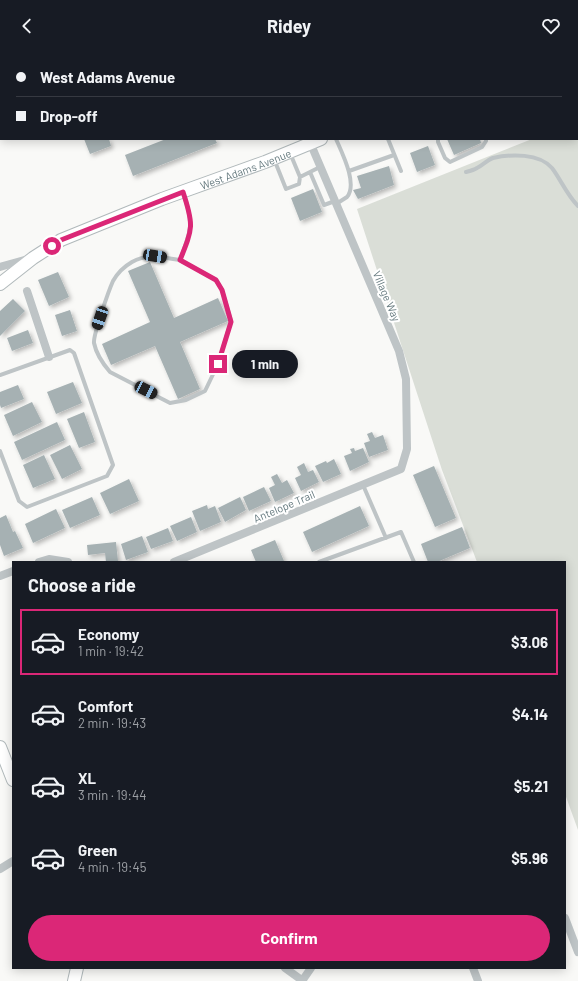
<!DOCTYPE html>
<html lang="en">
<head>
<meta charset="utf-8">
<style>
	:root { --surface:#171b24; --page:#20242c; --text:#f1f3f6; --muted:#9ea1a6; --line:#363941; --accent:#db2777 }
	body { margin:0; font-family:Barlow,sans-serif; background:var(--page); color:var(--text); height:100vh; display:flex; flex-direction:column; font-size:15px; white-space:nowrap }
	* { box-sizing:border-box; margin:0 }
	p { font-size:13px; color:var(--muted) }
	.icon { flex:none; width:22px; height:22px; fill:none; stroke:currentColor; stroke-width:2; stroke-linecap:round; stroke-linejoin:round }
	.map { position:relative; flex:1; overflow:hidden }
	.drawer { position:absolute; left:12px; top:509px; width:554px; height:408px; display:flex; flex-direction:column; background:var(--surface); border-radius:0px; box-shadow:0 2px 10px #0003 }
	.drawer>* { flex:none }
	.guide { position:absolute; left:0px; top:0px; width:578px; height:88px; box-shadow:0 2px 10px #0003; display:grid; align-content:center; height:88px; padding:0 16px; background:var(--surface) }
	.end { position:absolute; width:18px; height:18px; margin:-9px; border:5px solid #db2777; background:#fff; box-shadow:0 0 0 2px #fff }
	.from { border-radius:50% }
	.bubble { position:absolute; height:28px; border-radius:14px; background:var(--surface); box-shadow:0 2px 10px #0003; font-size:13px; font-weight:700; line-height:28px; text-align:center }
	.car { position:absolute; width:12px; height:24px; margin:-12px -6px; border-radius:5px; box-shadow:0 0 3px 1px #0007; background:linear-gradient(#222 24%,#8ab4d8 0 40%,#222 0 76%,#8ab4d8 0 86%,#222 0) }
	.guide b { display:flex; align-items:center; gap:14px; height:38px; font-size:15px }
	.guide b+b { border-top:1px solid var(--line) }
	.guide i { width:10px; height:10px; background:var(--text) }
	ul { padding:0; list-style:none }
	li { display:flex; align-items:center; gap:12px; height:66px; margin:0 8px 6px; padding:0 8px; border:2px solid transparent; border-radius:0px }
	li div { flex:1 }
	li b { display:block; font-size:15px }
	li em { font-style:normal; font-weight:700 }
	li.current { border-color:var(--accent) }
	li>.icon { width:36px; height:36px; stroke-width:1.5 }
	h2 { padding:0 16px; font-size:18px; line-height:48px }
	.button { display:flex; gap:8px; margin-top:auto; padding:8px 16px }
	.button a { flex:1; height:46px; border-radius:24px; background:var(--accent); color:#fff; font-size:16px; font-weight:700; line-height:46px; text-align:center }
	header { display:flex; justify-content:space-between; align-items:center; height:52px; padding:0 16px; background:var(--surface); font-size:18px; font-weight:700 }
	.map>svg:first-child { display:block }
	.green { fill:#daded7 }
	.building { fill:#a6b1b3; filter:url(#shadow) }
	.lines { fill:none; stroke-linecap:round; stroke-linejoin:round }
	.secondary-casing { stroke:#b1b9bb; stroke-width:14 }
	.lane { stroke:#bec4c6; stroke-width:4 }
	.street { stroke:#bec4c6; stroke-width:8 }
	.secondary { stroke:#fff; stroke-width:12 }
	.route { stroke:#db2777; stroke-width:5 }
	.labels { text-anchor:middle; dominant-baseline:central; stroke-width:4; stroke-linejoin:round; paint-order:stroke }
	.street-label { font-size:11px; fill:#667a7f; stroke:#fff }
</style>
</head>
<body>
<header><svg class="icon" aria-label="back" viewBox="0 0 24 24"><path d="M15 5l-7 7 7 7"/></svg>Ridey<svg class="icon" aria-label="heart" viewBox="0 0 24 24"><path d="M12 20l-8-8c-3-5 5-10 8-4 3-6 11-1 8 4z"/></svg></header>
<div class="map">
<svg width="578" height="929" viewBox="0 0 578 929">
	<defs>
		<filter id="shadow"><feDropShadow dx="2.5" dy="2.5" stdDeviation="2" flood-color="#0004"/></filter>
	</defs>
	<rect width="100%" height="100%" fill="#f9f9f7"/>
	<path class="green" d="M 577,69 L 578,69 L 578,778 L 565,742 L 565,510 L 477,510 L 442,418 L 357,157 L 532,87 L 577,87 Z"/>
	<path class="building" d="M 84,87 L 109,87 L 111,94 L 90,102 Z
		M 166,87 L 215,87 L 217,91 L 133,124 L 125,103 Z
		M 447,87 L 480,87 L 481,91 L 454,103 Z
		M 428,94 L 435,113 L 417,120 L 410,101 Z
		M 389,114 L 394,133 L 358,147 L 353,138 L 361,136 L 357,124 Z
		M 313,137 L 322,160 L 300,169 L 291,146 Z
		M 150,210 L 174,266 L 218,246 L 228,269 L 180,290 L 200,337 L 178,347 L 155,294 L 111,313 L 102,292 L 150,270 L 128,219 Z
		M 58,220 L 69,245 L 49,254 L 38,228 Z
		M 13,247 L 25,259 L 0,284 L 0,259 Z
		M 70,258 L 77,279 L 62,284 L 55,263 Z
		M 28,278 L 33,291 L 12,299 L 7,286 Z
		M 73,330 L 82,351 L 56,362 L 47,340 Z
		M 18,333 L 24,347 L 1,356 L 0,353 L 0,340 Z
		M 32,350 L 42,370 L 13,384 L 4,363 Z
		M 84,360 L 95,390 L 79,396 L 67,367 Z
		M 57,370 L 65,388 L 22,408 L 14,390 Z
		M 372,380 L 375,386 L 383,383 L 388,398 L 369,405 L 364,391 L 370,389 L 367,382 Z
		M 70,393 L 82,417 L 62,427 L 50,403 Z
		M 354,396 L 355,399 L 363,396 L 369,410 L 350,419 L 344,404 L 352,401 L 350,397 Z
		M 44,403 L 55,427 L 33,436 L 23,413 Z
		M 334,407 L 341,422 L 323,430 L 315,414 L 326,409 L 327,411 Z
		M 304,411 L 308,420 L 313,418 L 319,430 L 301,439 L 295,426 L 301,423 L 297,415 Z
		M 434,414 L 456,466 L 435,475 L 413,423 Z
		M 277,422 L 282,431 L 287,428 L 294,441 L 275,450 L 269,436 L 275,433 L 271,425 Z
		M 129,427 L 139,449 L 110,462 L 100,441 Z
		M 264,435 L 271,449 L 249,459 L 243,445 Z
		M 92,445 L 100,463 L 70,476 L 62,458 Z
		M 240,445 L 246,458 L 225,470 L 218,456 Z
		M 207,453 L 208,457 L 215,454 L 221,470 L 200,479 L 192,459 Z
		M 360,454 L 369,474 L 312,500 L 303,480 Z
		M 56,457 L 65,476 L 33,491 L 25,472 Z
		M 6,463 L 13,480 L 15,479 L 23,496 L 4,504 L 0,493 L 0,466 Z
		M 191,465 L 197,480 L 177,489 L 170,474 Z
		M 462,475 L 470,496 L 437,510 L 428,510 L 421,492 Z
		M 168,476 L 173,489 L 151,497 L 146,485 Z
		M 142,484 L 148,500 L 126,508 L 121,492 Z
		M 275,488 L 284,509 L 281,510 L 256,510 L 251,498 Z
		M 116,490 L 118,509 L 106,510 L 105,501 L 88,503 L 87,493 Z"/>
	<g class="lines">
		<defs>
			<g id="secondary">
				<path d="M 538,1 L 541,0"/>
				<path id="s1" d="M 0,232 L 33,206 L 61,188 L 162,147 L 265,110 L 321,87"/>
				<path d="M 0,695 L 13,728"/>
				<path d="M 74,929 L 77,916"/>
			</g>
		</defs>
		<use href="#secondary" class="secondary-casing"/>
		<path class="lane" d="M 134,0 L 135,1
			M 169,0 L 169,1
			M 239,0 L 239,1
			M 553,0 L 554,1
			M 336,87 C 342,101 358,132 347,145 L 336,152
			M 388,87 L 401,119
			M 438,87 L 438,90 L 445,106 L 450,110 L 482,95 L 486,89 L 486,87
			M 290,101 L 300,125 L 320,115
			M 274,107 L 286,137 L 299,132 L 300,125
			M 349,119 L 394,103
			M 310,120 L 324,153 L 335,149
			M 466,120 C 470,119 474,118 477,116 C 483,113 487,108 493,106 C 511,102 539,101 552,116 C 561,128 567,143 578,154
			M 180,208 L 216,228 L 222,238 L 231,269 L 218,312 L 205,339 L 186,348 L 170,351 L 110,320 C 104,313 96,301 94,291 C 93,283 109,238 113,229 C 117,222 125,214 132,210 C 148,201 164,206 180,208 C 192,176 194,173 183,140
			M 0,323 L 70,298 L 74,301 L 113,413 L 107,424 L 27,455 L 19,449 L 0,399
			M 363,433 L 386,486
			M 319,510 L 401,480 L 414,510"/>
		<path class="street" d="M 275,0 L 275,1
			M 105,1 L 107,0
			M 0,215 L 28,207
			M 27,239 L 49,305
			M 39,510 L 49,507 L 68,510
			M 174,510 L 401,417 L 407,397 L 406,327 L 399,299 L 309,88
			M 0,524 L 13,519
			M 0,817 L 13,809
			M 565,866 L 578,900
			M 285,916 L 303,929
			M 473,916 L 478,929
			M 302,929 L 311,916"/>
		<use href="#secondary" class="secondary"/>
	</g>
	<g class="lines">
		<path class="route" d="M 52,194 L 61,188 L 183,140 C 194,173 193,176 180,208 L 216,228 L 222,238 L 231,270 L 218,312"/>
	</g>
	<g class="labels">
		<g class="street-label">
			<text stroke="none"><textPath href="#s1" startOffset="273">West Adams Avenue</textPath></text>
			<text transform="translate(387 244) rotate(67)">Village Way</text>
			<text transform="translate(284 454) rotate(-23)">Antelope Trail</text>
		</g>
	</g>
</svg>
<i class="end from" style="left:52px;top:194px"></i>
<i class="end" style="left:218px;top:312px"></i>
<div class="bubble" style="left:232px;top:298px;width:66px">1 min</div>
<i class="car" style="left:155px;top:204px;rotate:99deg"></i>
<i class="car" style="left:100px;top:266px;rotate:199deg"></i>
<i class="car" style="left:146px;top:338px;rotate:117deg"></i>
<div class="guide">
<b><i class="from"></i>West Adams Avenue</b>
<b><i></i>Drop-off</b>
</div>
<section class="drawer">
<h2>Choose a ride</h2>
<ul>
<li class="current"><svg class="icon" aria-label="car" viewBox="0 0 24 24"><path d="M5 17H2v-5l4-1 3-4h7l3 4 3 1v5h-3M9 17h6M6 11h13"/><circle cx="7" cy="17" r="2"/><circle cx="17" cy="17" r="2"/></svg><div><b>Economy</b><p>1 min · 19:42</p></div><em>$3.06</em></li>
<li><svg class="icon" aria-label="car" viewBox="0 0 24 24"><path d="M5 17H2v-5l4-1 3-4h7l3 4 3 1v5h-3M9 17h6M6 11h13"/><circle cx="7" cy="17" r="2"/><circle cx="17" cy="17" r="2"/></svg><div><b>Comfort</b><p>2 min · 19:43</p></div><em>$4.14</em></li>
<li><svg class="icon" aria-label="car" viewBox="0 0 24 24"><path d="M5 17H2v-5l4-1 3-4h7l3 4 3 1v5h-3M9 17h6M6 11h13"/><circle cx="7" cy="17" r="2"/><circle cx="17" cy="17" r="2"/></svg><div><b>XL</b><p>3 min · 19:44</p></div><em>$5.21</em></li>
<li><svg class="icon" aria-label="car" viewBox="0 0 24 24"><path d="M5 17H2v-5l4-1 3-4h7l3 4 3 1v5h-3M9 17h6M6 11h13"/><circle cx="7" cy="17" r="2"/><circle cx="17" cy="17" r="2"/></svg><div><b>Green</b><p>4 min · 19:45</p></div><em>$5.96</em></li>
</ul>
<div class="button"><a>Confirm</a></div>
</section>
</div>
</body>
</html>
